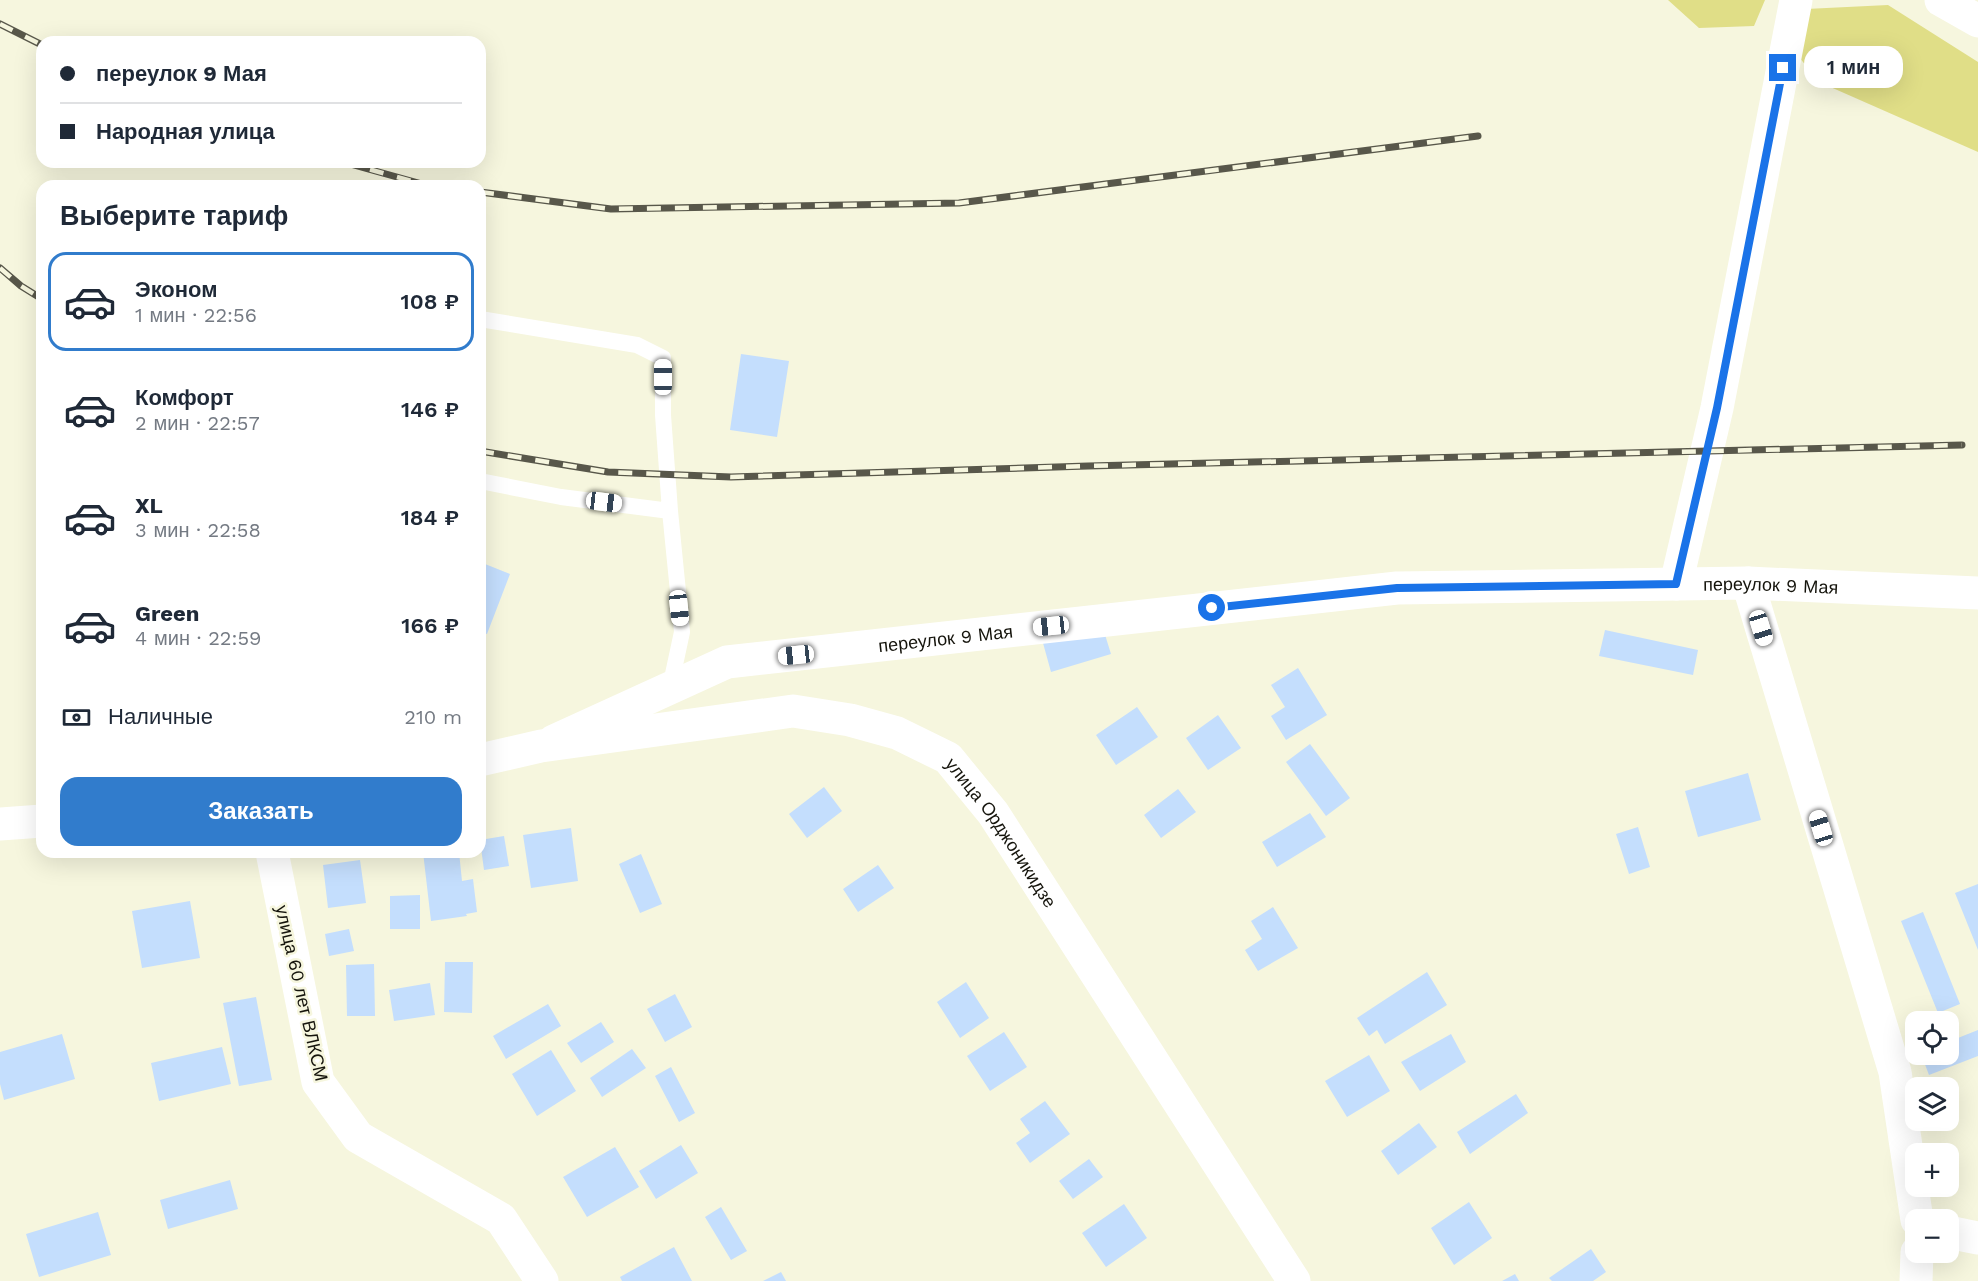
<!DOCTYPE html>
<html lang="ru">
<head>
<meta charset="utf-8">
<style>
	:root { --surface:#fff; --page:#f6f6f7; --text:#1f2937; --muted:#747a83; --line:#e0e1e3; --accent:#317ccc }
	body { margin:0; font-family:"Work Sans",sans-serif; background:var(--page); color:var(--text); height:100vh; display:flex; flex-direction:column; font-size:22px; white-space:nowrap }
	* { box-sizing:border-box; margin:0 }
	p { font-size:20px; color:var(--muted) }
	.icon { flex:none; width:33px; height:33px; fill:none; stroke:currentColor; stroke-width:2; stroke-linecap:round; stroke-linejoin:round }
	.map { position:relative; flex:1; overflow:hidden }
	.sheet { position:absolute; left:36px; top:180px; width:450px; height:678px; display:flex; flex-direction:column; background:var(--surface); border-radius:18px; box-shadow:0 6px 24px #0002 }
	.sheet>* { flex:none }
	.top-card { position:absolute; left:36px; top:36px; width:450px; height:132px; border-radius:18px; box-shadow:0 6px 24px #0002; display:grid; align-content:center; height:132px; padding:0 24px; background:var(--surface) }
	.controls { position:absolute; left:1905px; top:1011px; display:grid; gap:12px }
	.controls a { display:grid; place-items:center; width:54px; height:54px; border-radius:12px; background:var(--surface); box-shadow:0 6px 24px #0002; font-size:30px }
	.end { position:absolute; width:27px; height:27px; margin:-14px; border:8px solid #1a73e8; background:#fff; box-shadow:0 0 0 3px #fff }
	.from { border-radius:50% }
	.bubble { position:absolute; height:42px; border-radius:18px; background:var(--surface); box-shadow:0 6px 24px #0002; font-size:20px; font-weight:600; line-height:42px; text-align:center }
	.car { position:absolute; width:18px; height:36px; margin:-18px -9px; border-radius:8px; box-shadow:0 0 4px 2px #0007; background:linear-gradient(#fff 24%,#345 0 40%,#fff 0 76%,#345 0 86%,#fff 0) }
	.top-card b { display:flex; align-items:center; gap:21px; height:57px; font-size:22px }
	.top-card b+b { border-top:2px solid var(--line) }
	.top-card i { width:15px; height:15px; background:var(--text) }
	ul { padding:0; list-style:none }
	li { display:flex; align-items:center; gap:18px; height:99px; margin:0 12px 9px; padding:0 12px; border:3px solid transparent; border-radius:18px }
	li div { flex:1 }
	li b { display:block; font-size:22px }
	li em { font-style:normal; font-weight:600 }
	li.active { border-color:var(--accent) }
	li>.icon { width:54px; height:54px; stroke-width:1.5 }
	h2 { padding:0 24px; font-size:27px; line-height:72px }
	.pay { display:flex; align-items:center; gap:15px; height:66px; padding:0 24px; font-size:22px }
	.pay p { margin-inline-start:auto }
	.button { display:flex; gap:12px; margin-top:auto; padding:12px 24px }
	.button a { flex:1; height:69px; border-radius:18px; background:var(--accent); color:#fff; font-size:24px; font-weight:600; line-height:69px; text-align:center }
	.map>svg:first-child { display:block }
	.green { fill:#e0de87 }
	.building { fill:#c4defd }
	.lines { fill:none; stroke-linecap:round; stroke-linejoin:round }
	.service { stroke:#fff; stroke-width:16 }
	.minor { stroke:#fff; stroke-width:33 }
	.secondary { stroke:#fff; stroke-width:33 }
	.rail-casing { stroke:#58574a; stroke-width:7 }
	.rail { stroke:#f6f6de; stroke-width:4.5; stroke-dasharray:14; stroke-linecap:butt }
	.route { stroke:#1a73e8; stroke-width:8 }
	.labels { text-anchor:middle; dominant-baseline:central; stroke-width:5; stroke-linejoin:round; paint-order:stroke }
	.street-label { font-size:18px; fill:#15140c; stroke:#f6f6de }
</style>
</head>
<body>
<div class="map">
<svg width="1978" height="1281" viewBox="0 0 1978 1281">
	<rect width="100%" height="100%" fill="#f6f6de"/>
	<path class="green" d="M 1668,0 L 1765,0 L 1754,26 L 1699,28 Z
		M 1888,5 L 1978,62 L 1978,152 L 1819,82 L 1783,37 L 1806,9 Z"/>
	<path class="building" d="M 741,354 L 789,361 L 777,437 L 730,430 Z
		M 480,562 L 510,574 L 487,634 L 480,632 Z
		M 1102,625 L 1111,654 L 1051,672 L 1043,643 Z
		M 1605,630 L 1698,650 L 1693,675 L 1599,656 Z
		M 1298,668 L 1327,715 L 1286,740 L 1271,716 L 1285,707 L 1271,685 Z
		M 1137,707 L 1158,737 L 1116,765 L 1096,735 Z
		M 1218,715 L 1241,748 L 1208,770 L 1186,738 Z
		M 1310,744 L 1350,798 L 1326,816 L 1286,762 Z
		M 1748,773 L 1761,820 L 1698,837 L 1685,791 Z
		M 824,787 L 842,811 L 807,838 L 789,814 Z
		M 1178,789 L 1196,812 L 1161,838 L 1144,815 Z
		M 1310,813 L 1326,837 L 1277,867 L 1262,842 Z
		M 1638,827 L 1650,867 L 1629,874 L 1616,834 Z
		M 571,828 L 578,881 L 531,888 L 523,835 Z
		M 504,836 L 509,866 L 484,870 L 480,840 Z
		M 423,852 L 459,852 L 462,881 L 473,879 L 477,912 L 466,914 L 467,916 L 431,921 Z
		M 641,854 L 662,904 L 640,913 L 619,864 Z
		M 360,860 L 366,903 L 328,908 L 323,865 Z
		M 878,865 L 894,888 L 858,912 L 843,889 Z
		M 1978,884 L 1978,950 L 1955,893 Z
		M 420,895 L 420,929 L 390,929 L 390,896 Z
		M 190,901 L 200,958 L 142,968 L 132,911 Z
		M 1273,907 L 1298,948 L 1258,971 L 1245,950 L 1262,939 L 1251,921 Z
		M 1923,912 L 1960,1004 L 1938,1013 L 1901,921 Z
		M 349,929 L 354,951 L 329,956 L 325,934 Z
		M 445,962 L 473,962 L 472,1013 L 444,1012 Z
		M 374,964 L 375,1016 L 347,1016 L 346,965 Z
		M 1427,972 L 1447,1005 L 1385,1044 L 1377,1030 L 1369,1036 L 1357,1018 Z
		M 966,982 L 989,1018 L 960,1038 L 937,1002 Z
		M 430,983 L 435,1015 L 394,1021 L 389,990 Z
		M 675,994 L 692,1027 L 665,1042 L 647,1009 Z
		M 256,997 L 272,1080 L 239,1086 L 223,1003 Z
		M 548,1004 L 561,1026 L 506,1059 L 493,1036 Z
		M 601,1022 L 614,1042 L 581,1063 L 567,1043 Z
		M 1978,1030 L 1978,1056 L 1929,1075 L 1921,1054 L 1948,1054 L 1948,1042 Z
		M 1004,1032 L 1027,1067 L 990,1091 L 967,1056 Z
		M 62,1034 L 75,1079 L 4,1100 L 0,1084 L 0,1052 Z
		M 1451,1034 L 1466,1062 L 1420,1091 L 1401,1062 Z
		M 222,1047 L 231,1084 L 159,1101 L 151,1063 Z
		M 632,1049 L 646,1068 L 602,1097 L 590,1078 Z
		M 551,1050 L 576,1091 L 537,1116 L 512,1074 Z
		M 1369,1055 L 1390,1091 L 1347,1117 L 1325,1081 Z
		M 671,1067 L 695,1113 L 679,1122 L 655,1076 Z
		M 1516,1094 L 1528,1113 L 1470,1154 L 1457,1132 Z
		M 1045,1101 L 1070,1134 L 1030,1163 L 1016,1143 L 1030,1133 L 1020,1119 Z
		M 1419,1123 L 1437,1147 L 1398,1175 L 1381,1151 Z
		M 681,1145 L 698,1173 L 656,1199 L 639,1171 Z
		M 615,1147 L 639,1187 L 587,1217 L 563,1177 Z
		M 1089,1159 L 1103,1177 L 1073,1199 L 1059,1181 Z
		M 230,1180 L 238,1209 L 168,1229 L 160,1200 Z
		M 1469,1202 L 1492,1238 L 1454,1265 L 1431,1228 Z
		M 1124,1204 L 1147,1238 L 1106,1267 L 1082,1233 Z
		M 721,1207 L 747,1251 L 731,1260 L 705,1217 Z
		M 98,1212 L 111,1255 L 39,1277 L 26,1234 Z
		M 674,1247 L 692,1281 L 622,1281 L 620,1277 Z
		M 1591,1249 L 1606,1272 L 1593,1281 L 1552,1281 L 1549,1278 Z
		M 781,1272 L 786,1281 L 763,1281 Z
		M 1515,1274 L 1519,1281 L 1502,1281 Z"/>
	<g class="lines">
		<path class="service" d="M 480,319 L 637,345 L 663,358 L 663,415 L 670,511 L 682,632 L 670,688
			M 480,481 L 561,497 L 670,511"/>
		<g class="minor">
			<path d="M 1941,0 L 1978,21"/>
			<path d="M 1748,583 L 1895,1072 L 1917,1220"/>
			<path d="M 1676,584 L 1717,408 L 1796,0"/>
			<path id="s1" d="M 554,741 L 727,662 L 1397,588 L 1748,583 L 1978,593"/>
			<path d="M 272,852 L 318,1082 L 358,1137 L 501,1219 L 542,1281"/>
			<path d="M 1948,1232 L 1978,1238"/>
			<path d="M 1916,1281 L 1917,1252"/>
		</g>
		<g class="secondary">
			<path id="s2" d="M 480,760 L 541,746 L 793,711 L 850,720 L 897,733 L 948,758 L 993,813 L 1294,1281"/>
			<path d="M 0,824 L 42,821"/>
		</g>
		<defs>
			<path id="rail" d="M 0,24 L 42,45
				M 343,162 L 422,184 L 438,186
				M 480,192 L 611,209 L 959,203 L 1478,136
				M 0,268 L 21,286 L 42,299
				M 480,451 L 608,472 L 731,477 L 1088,466 L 1962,445"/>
		</defs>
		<use href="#rail" class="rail-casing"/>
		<use href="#rail" class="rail"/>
	</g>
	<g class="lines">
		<path class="route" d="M 1212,608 L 1397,588 L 1676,584 L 1717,408 L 1783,68"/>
	</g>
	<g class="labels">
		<g class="street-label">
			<text stroke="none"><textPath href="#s1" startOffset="1238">переулок 9 Мая</textPath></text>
			<text stroke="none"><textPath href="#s1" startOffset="410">переулок 9 Мая</textPath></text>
			<text stroke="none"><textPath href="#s2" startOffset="572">улица Орджоникидзе</textPath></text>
			<text transform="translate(302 993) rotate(77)">улица 60 лет ВЛКСМ</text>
		</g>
	</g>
</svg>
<div class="controls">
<a><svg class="icon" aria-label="locate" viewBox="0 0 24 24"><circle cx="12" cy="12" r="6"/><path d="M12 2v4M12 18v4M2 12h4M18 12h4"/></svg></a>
<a><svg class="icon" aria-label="layers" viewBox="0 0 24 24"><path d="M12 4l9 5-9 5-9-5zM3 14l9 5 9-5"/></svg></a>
<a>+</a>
<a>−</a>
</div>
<i class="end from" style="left:1212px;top:608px"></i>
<i class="end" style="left:1783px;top:68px"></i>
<div class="bubble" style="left:1804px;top:46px;width:99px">1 мин</div>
<i class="car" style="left:663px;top:377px;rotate:0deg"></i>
<i class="car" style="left:604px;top:502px;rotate:97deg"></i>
<i class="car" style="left:679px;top:608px;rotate:174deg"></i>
<i class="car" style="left:1051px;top:626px;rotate:264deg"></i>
<i class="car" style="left:1761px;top:628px;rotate:163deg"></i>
<i class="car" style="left:796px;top:655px;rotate:264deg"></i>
<i class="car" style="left:1821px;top:828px;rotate:343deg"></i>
<div class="top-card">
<b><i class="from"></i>переулок 9 Мая</b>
<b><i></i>Народная улица</b>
</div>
<section class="sheet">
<h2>Выберите тариф</h2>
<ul>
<li class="active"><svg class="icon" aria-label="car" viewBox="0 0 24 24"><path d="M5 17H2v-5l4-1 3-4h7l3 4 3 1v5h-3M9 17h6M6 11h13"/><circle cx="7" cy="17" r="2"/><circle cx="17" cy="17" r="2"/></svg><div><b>Эконом</b><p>1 мин · 22:56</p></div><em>108 ₽</em></li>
<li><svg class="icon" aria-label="car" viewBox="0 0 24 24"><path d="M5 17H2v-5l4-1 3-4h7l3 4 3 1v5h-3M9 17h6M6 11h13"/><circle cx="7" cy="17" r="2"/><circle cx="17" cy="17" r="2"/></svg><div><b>Комфорт</b><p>2 мин · 22:57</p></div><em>146 ₽</em></li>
<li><svg class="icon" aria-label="car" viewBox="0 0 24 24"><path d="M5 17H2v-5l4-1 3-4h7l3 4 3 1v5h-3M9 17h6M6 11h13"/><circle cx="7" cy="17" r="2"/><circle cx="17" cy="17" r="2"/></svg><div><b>XL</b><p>3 мин · 22:58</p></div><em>184 ₽</em></li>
<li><svg class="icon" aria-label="car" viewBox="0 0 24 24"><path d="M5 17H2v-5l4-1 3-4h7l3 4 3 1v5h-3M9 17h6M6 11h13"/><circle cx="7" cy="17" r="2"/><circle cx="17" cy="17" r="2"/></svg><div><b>Green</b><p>4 мин · 22:59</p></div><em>166 ₽</em></li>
</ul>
<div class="pay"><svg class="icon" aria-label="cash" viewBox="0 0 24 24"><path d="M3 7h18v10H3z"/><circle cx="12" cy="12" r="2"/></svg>Наличные<p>210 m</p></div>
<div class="button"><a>Заказать</a></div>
</section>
</div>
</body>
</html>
